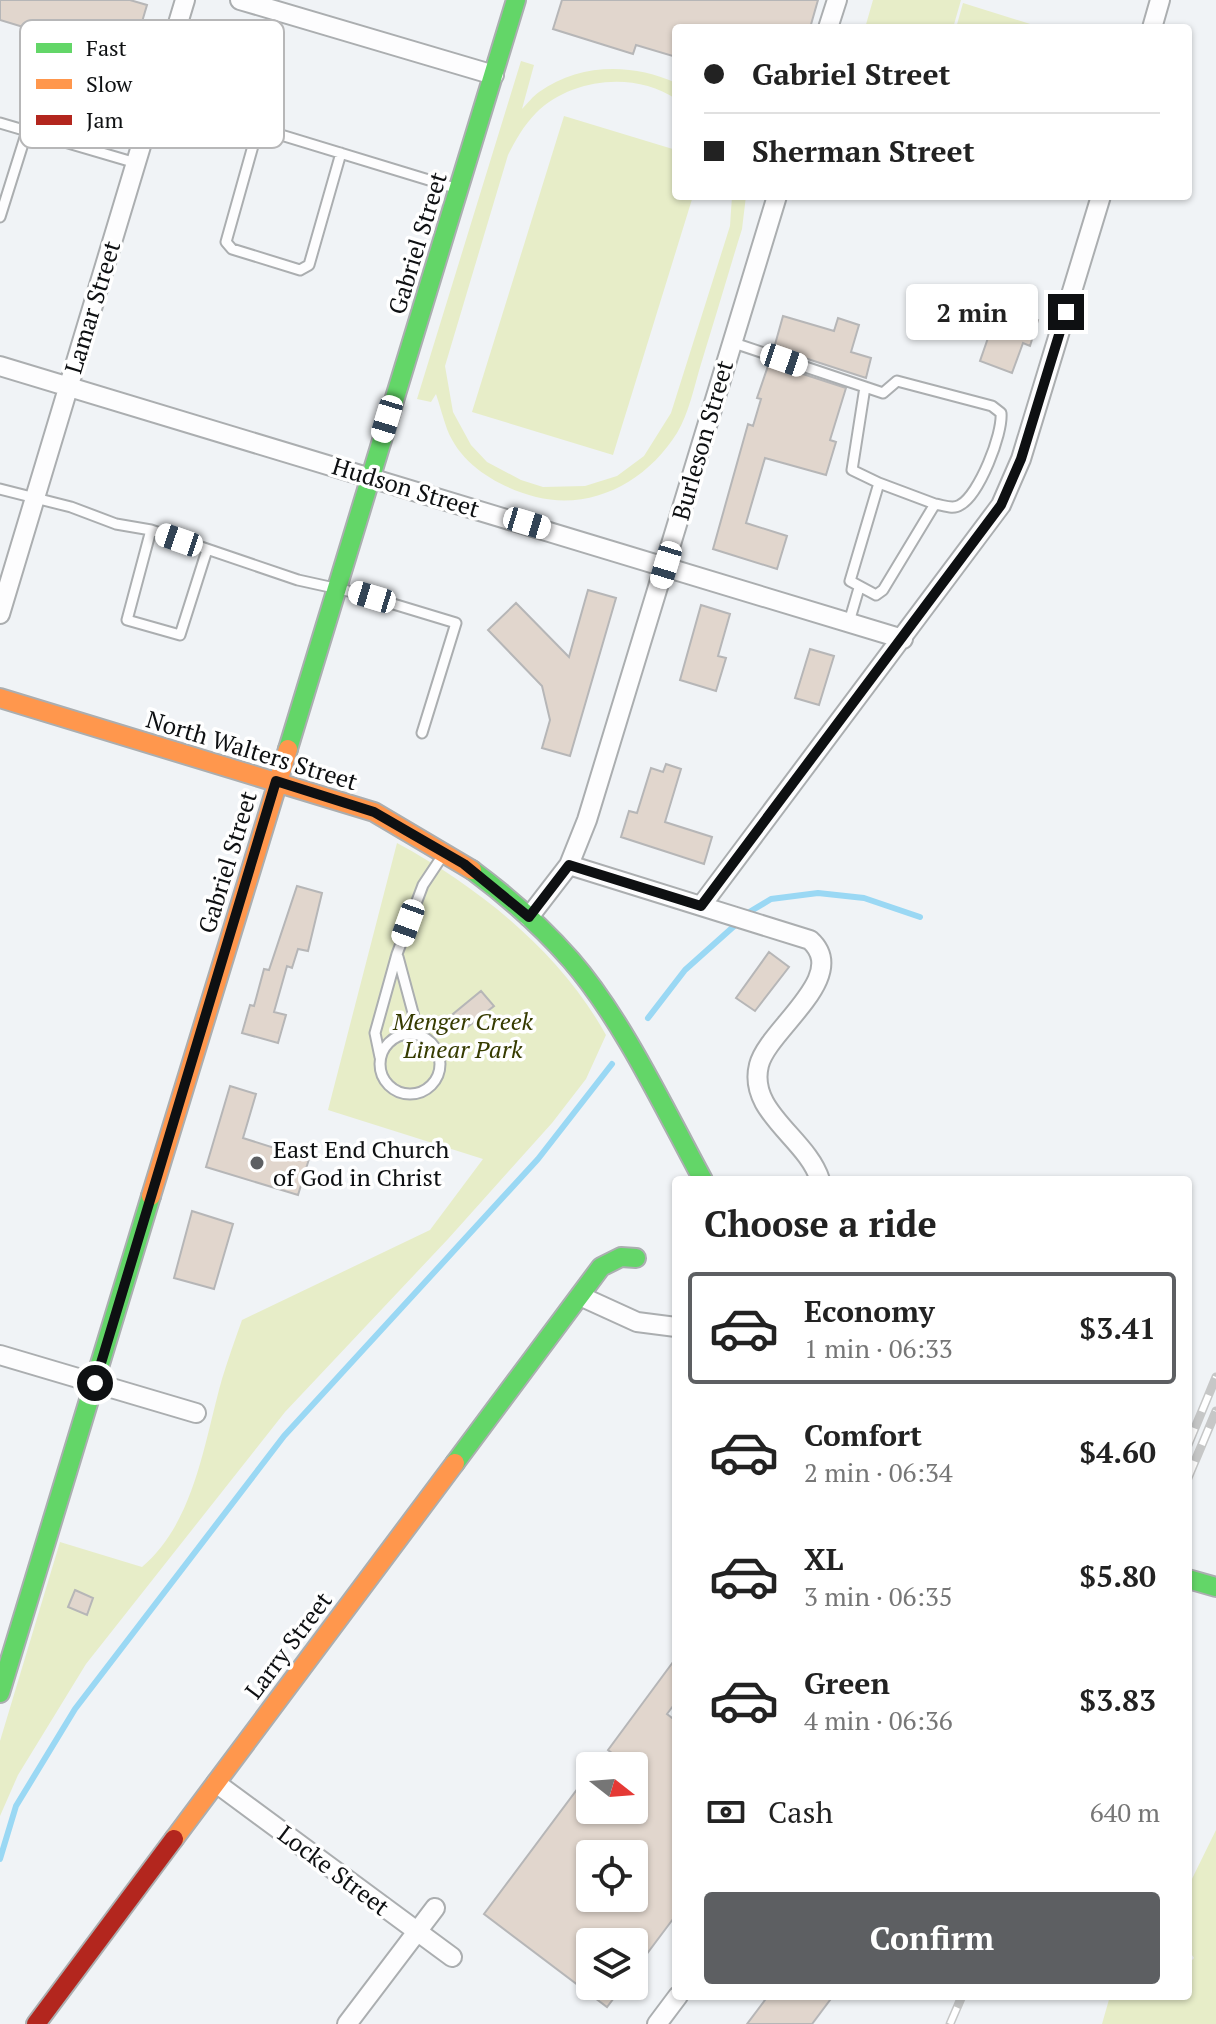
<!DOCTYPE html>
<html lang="en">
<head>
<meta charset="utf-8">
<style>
	:root { --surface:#fff; --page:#f2f2f2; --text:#222; --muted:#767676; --line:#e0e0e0; --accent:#5d5f62 }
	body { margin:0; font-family:"PT Serif",serif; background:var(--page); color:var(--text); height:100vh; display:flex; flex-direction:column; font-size:30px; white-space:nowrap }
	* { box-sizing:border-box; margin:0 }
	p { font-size:26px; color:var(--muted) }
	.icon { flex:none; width:44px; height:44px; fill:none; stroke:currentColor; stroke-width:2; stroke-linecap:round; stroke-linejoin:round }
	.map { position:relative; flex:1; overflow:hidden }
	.sheet { position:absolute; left:672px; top:1176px; width:520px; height:824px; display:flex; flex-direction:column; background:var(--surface); border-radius:8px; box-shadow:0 2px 6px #0004 }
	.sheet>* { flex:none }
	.guide { position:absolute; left:672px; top:24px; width:520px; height:176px; border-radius:8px; box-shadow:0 2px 6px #0004; display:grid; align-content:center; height:176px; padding:0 32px; background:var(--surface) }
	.needle { width:52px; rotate:107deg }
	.buttons { position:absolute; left:576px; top:1752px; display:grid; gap:16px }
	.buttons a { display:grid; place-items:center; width:72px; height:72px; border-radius:8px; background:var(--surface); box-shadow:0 2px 6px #0004; font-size:40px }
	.end { position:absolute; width:36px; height:36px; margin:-18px; border:10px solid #0e1012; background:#fff; box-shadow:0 0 0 4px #fff }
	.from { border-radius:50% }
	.bubble { position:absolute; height:56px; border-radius:8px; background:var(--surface); box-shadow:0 2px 6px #0004; font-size:26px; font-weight:700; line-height:56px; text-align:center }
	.car { position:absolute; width:24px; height:48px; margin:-24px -12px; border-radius:10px; box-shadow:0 0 6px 2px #0007; background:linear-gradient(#fff 24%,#345 0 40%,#fff 0 76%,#345 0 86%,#fff 0) }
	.guide b { display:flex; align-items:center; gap:28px; height:76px; font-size:30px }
	.guide b+b { border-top:2px solid var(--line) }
	.guide i { width:20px; height:20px; background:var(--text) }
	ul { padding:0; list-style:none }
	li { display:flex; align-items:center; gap:24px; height:112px; margin:0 16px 12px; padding:0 16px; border:4px solid transparent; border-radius:8px }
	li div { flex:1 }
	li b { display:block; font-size:30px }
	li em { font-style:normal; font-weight:700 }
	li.selected { border-color:var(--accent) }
	li>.icon { width:72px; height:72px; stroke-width:1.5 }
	h2 { padding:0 32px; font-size:36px; line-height:96px }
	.pay { display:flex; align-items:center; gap:20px; height:88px; padding:0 32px; font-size:30px }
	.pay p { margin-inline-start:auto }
	.primary-button { display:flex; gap:16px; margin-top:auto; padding:16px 32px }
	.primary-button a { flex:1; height:92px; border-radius:8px; background:var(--accent); color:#fff; font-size:32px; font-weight:700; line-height:92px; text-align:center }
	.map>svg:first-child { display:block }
	.green { fill:#e7edc8 }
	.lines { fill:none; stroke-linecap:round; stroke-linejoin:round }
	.stream { stroke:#9ad8f4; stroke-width:6 }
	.building { fill:#e1d6cd; stroke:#b6b6b7; stroke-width:2; fill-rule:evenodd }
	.lane-casing { stroke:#abaeb0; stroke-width:13 }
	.street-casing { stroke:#abaeb0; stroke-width:22 }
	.fast-casing { stroke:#abaeb0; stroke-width:22 }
	.slow-casing { stroke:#abaeb0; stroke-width:22 }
	.jam-casing { stroke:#abaeb0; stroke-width:22 }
	.lane { stroke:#fdfdfe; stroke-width:9 }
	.street { stroke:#fdfdfe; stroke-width:18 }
	.fast { stroke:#63d668; stroke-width:18 }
	.slow { stroke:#ff974d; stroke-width:18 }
	.jam { stroke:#b3261e; stroke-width:18 }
	.rail-casing { stroke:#c6c7c7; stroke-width:9 }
	.rail { stroke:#fff; stroke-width:6; stroke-dasharray:18; stroke-linecap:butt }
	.route { stroke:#0e1012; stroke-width:10 }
	.poi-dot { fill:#5d5f62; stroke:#fff; stroke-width:3 }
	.labels { text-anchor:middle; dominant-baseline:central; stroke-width:7; stroke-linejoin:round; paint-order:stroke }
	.street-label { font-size:24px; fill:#0e1012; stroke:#fff }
	.park-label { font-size:24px; font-style:italic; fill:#363b00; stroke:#fff }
	.poi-label { font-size:24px; fill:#0e1012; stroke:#fff; text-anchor:start }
	.key { fill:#fff; stroke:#b7b7b8; stroke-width:2 }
	.key-label { font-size:22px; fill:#0e1012 }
</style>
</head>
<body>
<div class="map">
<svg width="1216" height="2024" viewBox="0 0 1216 2024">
	<rect width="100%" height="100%" fill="#f0f3f6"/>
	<path class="green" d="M 873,0 L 961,0 L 953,28 L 865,28 Z
		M 963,3 L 1043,28 L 956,28 Z
		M 521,61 L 534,65 L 522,109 C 527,104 533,96 539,92 C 580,63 632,63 676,83 L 676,99 C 635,71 571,78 536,113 C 524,125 515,141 508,155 L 445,366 L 453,412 L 471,445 L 487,462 L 521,480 L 543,487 L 585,486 L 617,476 L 644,456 L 671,413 L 730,226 L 732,196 L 746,196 L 742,229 C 728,274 715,319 701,364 C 694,387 689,413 677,433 C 647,481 593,511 536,497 C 501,488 461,466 447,429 C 443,418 440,406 436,394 L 431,402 L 417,399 Z
		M 564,116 L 676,150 L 676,196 L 693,196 L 613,455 L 472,412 Z
		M 397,843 C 479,887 560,952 606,1035 L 586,1079 L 552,1123 L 448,1239 L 285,1412 L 86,1664 L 18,1775 L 0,1816 L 0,1741 L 60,1542 L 142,1567 C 195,1522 204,1442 222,1379 C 228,1359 235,1340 242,1320 L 430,1230 L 483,1159 L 328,1110 Z
		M 1216,1830 L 1216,2024 L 1102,2024 L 1110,1996 L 1188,1996 L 1188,1964 L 1194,1958 L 1188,1949 L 1188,1887 Z"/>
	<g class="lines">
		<path class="stream" d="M 648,1018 L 685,970 L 751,911 L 771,899 L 818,893 L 864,898 L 920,917
			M 0,1859 L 16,1806 L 75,1709 L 284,1436 L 538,1159 L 612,1064"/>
	</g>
	<path class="building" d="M 0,0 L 130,0 L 147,5 L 139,32 L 129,29 L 100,124 L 52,109 L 54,103 L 48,101 L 66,40 L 0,20 Z
		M 562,0 L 818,0 L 810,28 L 676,28 L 676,57 L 636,45 L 633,54 L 553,29 Z
		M 1004,292 L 1032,302 L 1027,316 L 1038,320 L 1030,346 L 1023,343 L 1012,373 L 980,361 Z
		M 783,316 L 834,331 L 838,318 L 859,325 L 851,352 L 871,358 L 866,378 L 774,348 Z
		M 769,363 L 846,388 L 830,440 L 836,442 L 826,475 L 765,458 L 746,523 L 787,536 L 777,569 L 713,549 L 748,424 L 753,426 L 761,399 L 757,398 Z
		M 588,590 L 616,598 L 570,756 L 542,748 L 550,720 L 542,686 L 488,630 L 516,603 L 569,657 Z
		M 701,605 L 730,614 L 718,656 L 726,658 L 716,691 L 680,680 Z
		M 810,649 L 834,656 L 819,705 L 795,698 Z
		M 666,764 L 681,769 L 665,822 L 712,837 L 704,864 L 621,837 L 629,811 L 637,813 L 651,768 L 663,772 Z
		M 297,886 L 322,893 L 308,951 L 298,949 L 292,968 L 287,966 L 274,1012 L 286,1015 L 278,1043 L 242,1033 L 250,1005 L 254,1006 L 264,969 L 269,970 Z
		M 769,952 L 789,967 L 755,1011 L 736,998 Z
		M 481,991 L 494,1006 L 465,1029 L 453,1014 Z
		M 230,1086 L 256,1094 L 243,1138 L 309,1159 L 298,1195 L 206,1167 Z
		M 192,1211 L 233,1224 L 214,1289 L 174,1278 Z
		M 75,1590 L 93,1598 L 87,1615 L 68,1607 Z
		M 676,1658 L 676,1702 L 667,1714 L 676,1721 L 676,1915 L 634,1971 L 634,1942 L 590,1942 L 590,1986 L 623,1986 L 607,2007 L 484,1914 L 590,1772 L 590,1811 L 634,1810 L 634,1766 L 629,1766 L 608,1750 ZM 590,1854 L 634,1854 L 634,1898 L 590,1898 Z
		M 768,1996 L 833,1996 L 812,2024 L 747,2024 Z"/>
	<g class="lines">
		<defs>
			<path id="lane" d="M 156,97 L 455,188
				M 0,123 L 136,163
				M 258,128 L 226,242 L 232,249 L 300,270 L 309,265 L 341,153
				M 0,217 L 27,131
				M 731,342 L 883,393 L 897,381 L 992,406 L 1001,413 C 1003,434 979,495 960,505 C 953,510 943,505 935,504 L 883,590 L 876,595 L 850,581 L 879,483 L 852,470 L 865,387
				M 879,483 L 935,504
				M 0,489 L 71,507 L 116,524 L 151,530 L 298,580 L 357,593 L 456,623 L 422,733
				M 151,530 L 127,620 L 180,635 L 207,550
				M 849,622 L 859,588
				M 398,957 L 419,1035
				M380 1064a30 30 0 1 1 60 0a30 30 0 1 1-60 0Z
				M 380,1057 L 375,1033 L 397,954 L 423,885 L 443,855"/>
			<path id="street" d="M 240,0 L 494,75
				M 828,28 L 837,0
				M 1152,28 L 1160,0
				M 0,366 L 903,639
				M 0,614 L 185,0
				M 569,865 L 810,940 C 851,977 768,1029 759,1065 C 747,1112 807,1138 820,1180
				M 701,906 L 1001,505 L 1021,459 L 1101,196
				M 529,917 L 569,865 L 587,820 L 777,196
				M 580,1296 L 637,1322 L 676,1327
				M 0,1355 L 196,1413
				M 216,1783 L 452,1957
				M 347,2024 L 435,1908
				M 657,2024 L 678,1996"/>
			<path id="fast" d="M 288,749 L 516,0
				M 472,870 C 507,896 542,927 571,960 C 623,1020 665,1110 703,1180
				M 455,1463 L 601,1267 L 621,1257 L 636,1258
				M 1188,1579 L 1216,1587
				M 0,1693 L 151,1196"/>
			<path id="slow" d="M 0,698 L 374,812 L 472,870
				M 151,1196 L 288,749
				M 174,1839 L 455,1463"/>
			<path id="jam" d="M 36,2024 L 174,1839"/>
		</defs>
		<use href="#lane" class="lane-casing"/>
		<use href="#street" class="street-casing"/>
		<use href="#fast" class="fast-casing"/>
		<use href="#slow" class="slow-casing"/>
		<use href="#jam" class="jam-casing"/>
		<use href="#lane" class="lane"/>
		<use href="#street" class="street"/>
		<use href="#fast" class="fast"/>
		<use href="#slow" class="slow"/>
		<use href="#jam" class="jam"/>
		<defs>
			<path id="rail" d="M 1188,1445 L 1216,1377
				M 1188,1478 L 1216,1411
				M 950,2024 L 962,1996"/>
		</defs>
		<use href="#rail" class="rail-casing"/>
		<use href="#rail" class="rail"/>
	</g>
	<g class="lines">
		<path class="route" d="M 95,1383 L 276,781 L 374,812 L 464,864 L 529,917 L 569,865 L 701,906 L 1001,505 L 1021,459 L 1066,312"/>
	</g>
	<circle class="poi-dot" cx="257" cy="1163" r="8"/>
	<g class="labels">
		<g class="street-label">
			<text transform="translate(417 243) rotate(-73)">Gabriel Street</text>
			<text transform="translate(92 307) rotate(-73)">Lamar Street</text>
			<text transform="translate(702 440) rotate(-74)">Burleson Street</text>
			<text transform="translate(406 487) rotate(17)">Hudson Street</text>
			<text transform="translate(252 750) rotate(17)">North Walters Street</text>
			<text transform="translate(227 862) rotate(-73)">Gabriel Street</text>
			<text transform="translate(288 1645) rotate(-53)">Larry Street</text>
			<text transform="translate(334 1870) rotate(37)">Locke Street</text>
		</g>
		<g class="park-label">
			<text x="463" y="1021">Menger Creek<tspan x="463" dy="28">Linear Park</tspan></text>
		</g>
		<g class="poi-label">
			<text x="273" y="1149">East End Church<tspan x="273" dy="28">of God in Christ</tspan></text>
		</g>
	</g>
	<rect x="20" y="20" width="264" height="128" rx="12" class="key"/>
	<rect x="36" y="43" width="36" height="10" fill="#63d668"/>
	<rect x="36" y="79" width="36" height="10" fill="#ff974d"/>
	<rect x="36" y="115" width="36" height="10" fill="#b3261e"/>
	<g class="key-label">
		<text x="86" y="56">Fast</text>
		<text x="86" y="92">Slow</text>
		<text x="86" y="128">Jam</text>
	</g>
</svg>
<div class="buttons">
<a><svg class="needle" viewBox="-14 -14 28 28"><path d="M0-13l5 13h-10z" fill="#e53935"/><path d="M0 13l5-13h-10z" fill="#767676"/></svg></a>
<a><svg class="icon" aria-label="locate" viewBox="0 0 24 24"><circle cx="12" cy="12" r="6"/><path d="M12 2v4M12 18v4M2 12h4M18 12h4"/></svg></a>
<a><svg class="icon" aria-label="layers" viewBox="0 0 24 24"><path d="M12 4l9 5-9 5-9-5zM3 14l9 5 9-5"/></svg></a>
</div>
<i class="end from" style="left:95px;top:1383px"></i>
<i class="end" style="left:1066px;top:312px"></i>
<div class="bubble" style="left:906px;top:284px;width:132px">2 min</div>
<i class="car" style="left:784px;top:360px;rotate:109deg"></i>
<i class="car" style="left:387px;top:419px;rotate:197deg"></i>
<i class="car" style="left:527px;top:523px;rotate:107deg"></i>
<i class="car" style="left:179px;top:540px;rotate:289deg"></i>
<i class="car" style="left:666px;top:565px;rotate:197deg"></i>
<i class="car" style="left:372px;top:597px;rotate:287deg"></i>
<i class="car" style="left:408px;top:923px;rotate:200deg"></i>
<div class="guide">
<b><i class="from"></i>Gabriel Street</b>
<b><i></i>Sherman Street</b>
</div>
<section class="sheet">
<h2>Choose a ride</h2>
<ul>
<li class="selected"><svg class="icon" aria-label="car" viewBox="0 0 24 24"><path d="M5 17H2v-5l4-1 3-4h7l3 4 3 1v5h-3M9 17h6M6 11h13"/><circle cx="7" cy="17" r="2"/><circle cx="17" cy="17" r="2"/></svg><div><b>Economy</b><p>1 min · 06:33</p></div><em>$3.41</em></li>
<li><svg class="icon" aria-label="car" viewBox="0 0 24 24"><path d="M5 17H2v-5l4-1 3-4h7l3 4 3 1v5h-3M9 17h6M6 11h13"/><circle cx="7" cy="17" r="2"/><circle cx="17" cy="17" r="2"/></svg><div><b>Comfort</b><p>2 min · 06:34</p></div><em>$4.60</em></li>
<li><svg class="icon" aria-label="car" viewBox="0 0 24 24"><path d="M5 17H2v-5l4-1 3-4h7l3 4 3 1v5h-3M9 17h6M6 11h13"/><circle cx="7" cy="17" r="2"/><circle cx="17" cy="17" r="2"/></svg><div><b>XL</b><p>3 min · 06:35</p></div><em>$5.80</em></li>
<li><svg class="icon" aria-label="car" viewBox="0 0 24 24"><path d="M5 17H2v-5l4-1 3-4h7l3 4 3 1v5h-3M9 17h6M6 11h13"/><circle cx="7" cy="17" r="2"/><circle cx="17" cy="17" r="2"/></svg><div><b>Green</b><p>4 min · 06:36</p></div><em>$3.83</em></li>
</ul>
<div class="pay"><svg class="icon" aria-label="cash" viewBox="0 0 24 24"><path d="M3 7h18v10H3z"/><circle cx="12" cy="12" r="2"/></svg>Cash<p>640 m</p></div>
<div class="primary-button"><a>Confirm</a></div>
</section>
</div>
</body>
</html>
